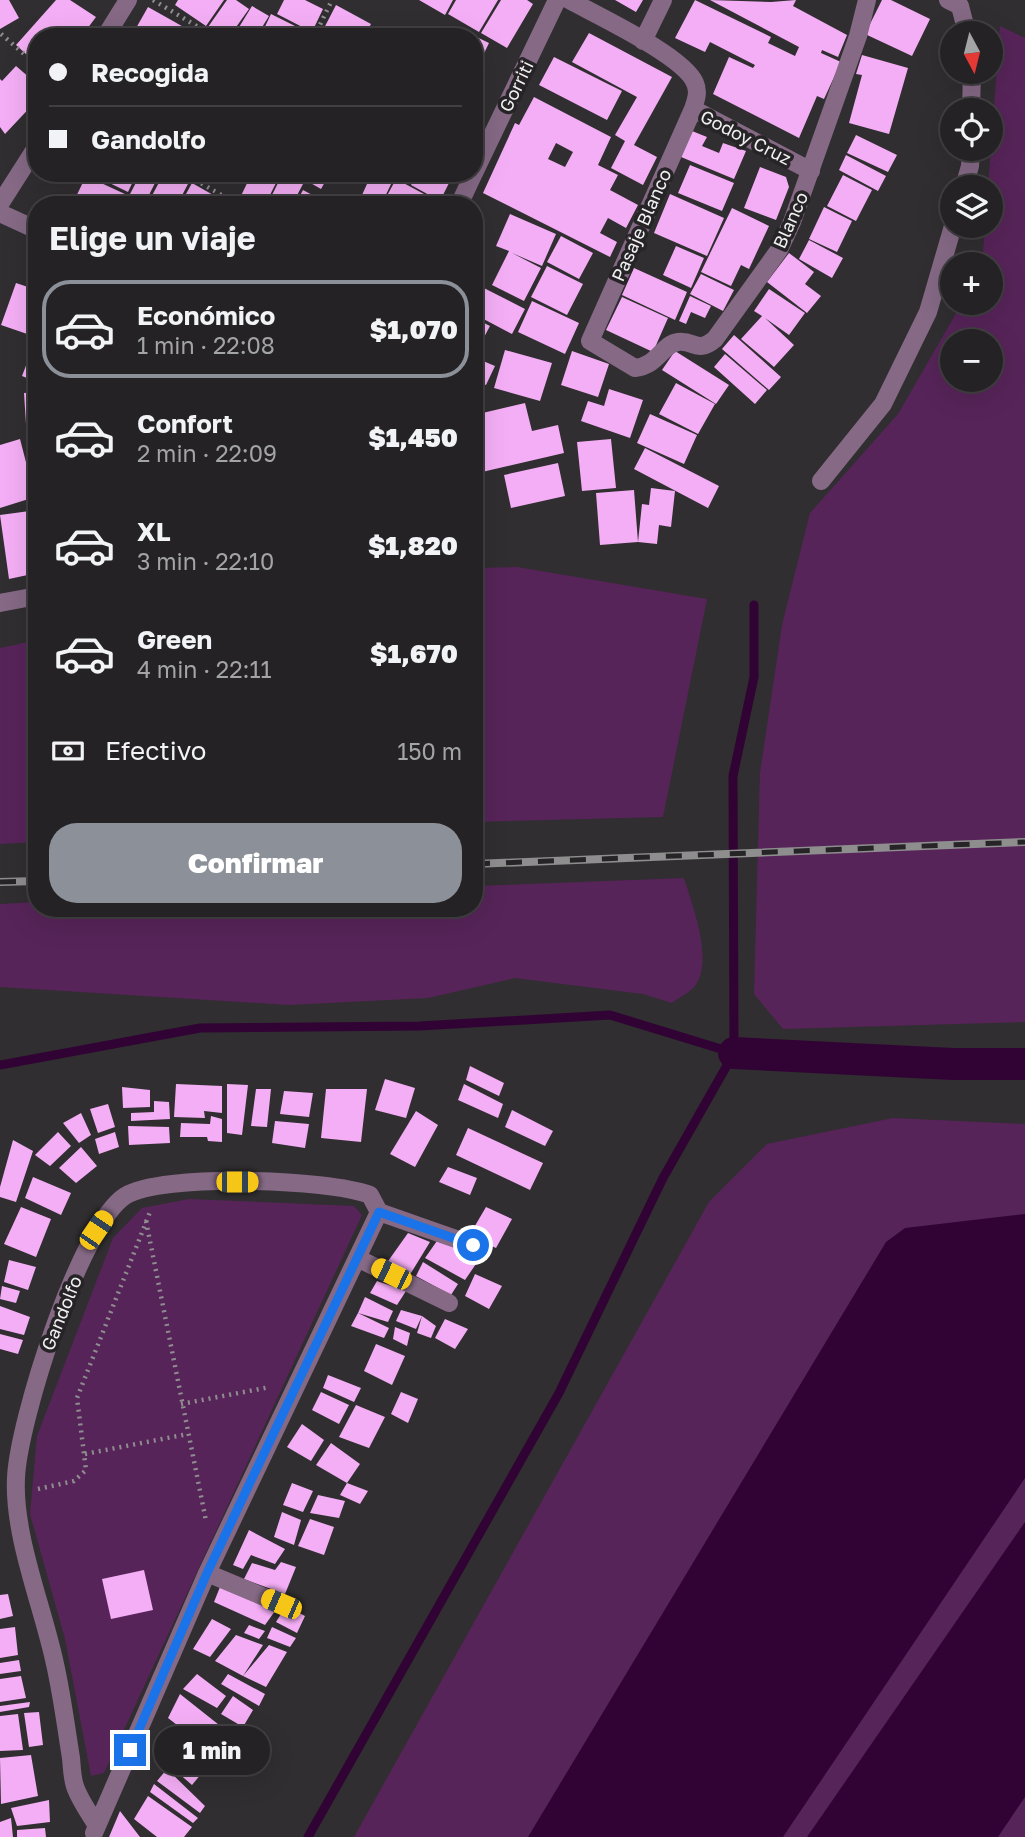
<!DOCTYPE html>
<html lang="es">
<head>
<meta charset="utf-8">
<style>
	:root { --surface:#242224; --page:#2c2a2c; --text:#f1f3f6; --muted:#a3a4a6; --line:#413f41; --accent:#8c9099 }
	body { margin:0; font-family:"Golos Text",sans-serif; background:var(--page); color:var(--text); height:100vh; display:flex; flex-direction:column; font-size:26px; white-space:nowrap }
	* { box-sizing:border-box; margin:0 }
	p { font-size:23px; color:var(--muted) }
	.icon { flex:none; width:38px; height:38px; fill:none; stroke:currentColor; stroke-width:2; stroke-linecap:round; stroke-linejoin:round }
	.map { position:relative; flex:1; overflow:hidden }
	.sheet { position:absolute; left:28px; top:196px; width:455px; height:721px; display:flex; flex-direction:column; background:var(--surface); border-radius:28px; box-shadow:0 7px 28px #0002,0 0 0 2px var(--line) }
	.sheet>* { flex:none }
	.hud { position:absolute; left:28px; top:28px; width:455px; height:154px; border-radius:28px; box-shadow:0 7px 28px #0002,0 0 0 2px var(--line); display:grid; align-content:center; height:154px; padding:0 21px; background:var(--surface) }
	.needle { width:46px; rotate:173deg }
	.fabs { position:absolute; left:940px; top:21px; display:grid; gap:14px }
	.fabs a { display:grid; place-items:center; width:63px; height:63px; border-radius:50%; background:var(--surface); box-shadow:0 7px 28px #0002,0 0 0 2px var(--line); font-size:35px }
	.end { position:absolute; width:32px; height:32px; margin:-16px; border:9px solid #1a73e8; background:#fff; box-shadow:0 0 0 4px #fff }
	.from { border-radius:50% }
	.bubble { position:absolute; height:49px; border-radius:24px; background:var(--surface); box-shadow:0 7px 28px #0002,0 0 0 2px var(--line); font-size:23px; font-weight:800; line-height:49px; text-align:center }
	.car { position:absolute; width:21px; height:42px; margin:-21px -10px; border-radius:9px; box-shadow:0 0 5px 2px #0007; background:linear-gradient(#f5c518 24%,#345 0 40%,#f5c518 0 76%,#345 0 86%,#f5c518 0) }
	.hud b { display:flex; align-items:center; gap:24px; height:66px; font-size:26px }
	.hud b+b { border-top:2px solid var(--line) }
	.hud i { width:18px; height:18px; background:var(--text) }
	ul { padding:0; list-style:none }
	li { display:flex; align-items:center; gap:21px; height:98px; margin:0 14px 10px; padding:0 7px; border:4px solid transparent; border-radius:28px }
	li div { flex:1 }
	li b { display:block; font-size:26px }
	li em { font-style:normal; font-weight:800 }
	li.selected { border-color:var(--accent) }
	li>.icon { width:63px; height:63px; stroke-width:1.5 }
	h2 { padding:0 21px; font-size:32px; line-height:84px }
	.pay { display:flex; align-items:center; gap:18px; height:77px; padding:0 21px; font-size:26px }
	.pay p { margin-inline-start:auto }
	.button { display:flex; gap:14px; margin-top:auto; padding:14px 21px }
	.button a { flex:1; height:80px; border-radius:28px; background:var(--accent); color:#fff; font-size:28px; font-weight:800; line-height:80px; text-align:center }
	.map>svg:first-child { display:block }
	.green { fill:#572459; fill-rule:evenodd }
	.water { fill:#310334 }
	.lines { fill:none; stroke-linecap:round; stroke-linejoin:round }
	.stream { stroke:#310334; stroke-width:9 }
	.canal { stroke:#310334; stroke-width:32 }
	.building { fill:#f4aef5; fill-rule:evenodd }
	.path { stroke:#8f8d8f; stroke-width:4.5; stroke-dasharray:2 5; stroke-linecap:butt }
	.minor { stroke:#856985; stroke-width:18 }
	.rail-casing { stroke:#8f8e8f; stroke-width:8 }
	.rail { stroke:#262426; stroke-width:5; stroke-dasharray:16; stroke-linecap:butt }
	.route { stroke:#1a73e8; stroke-width:9 }
	.labels { text-anchor:middle; dominant-baseline:central; stroke-width:7; stroke-linejoin:round; paint-order:stroke }
	.street-label { font-size:18px; fill:#f2f1f2; stroke:#262426 }
</style>
</head>
<body>
<div class="map">
<svg width="1025" height="1837" viewBox="0 0 1025 1837">
	<rect width="100%" height="100%" fill="#302e30"/>
	<path class="green" d="M 1000,26 L 1025,38 L 1025,1022 L 783,1029 L 754,994 L 760,773 L 782,625 L 810,513 L 898,414 L 962,303 L 990,303 L 990,264 L 982,264 L 985,226 L 990,226 L 990,187 L 988,187 ZM 990,341 L 990,380 L 952,380 L 952,341 Z
		M 517,567 L 707,599 L 663,817 L 474,822 L 474,568 Z
		M 37,640 L 37,842 L 0,844 L 0,648 Z
		M 684,878 C 692,904 715,963 694,987 C 689,993 678,998 672,1003 L 643,994 L 515,978 L 428,998 L 289,1005 L 0,987 L 0,904 L 37,902 L 37,908 L 474,908 L 474,886 Z
		M 893,1118 L 1025,1124 L 1025,1837 L 354,1837 L 709,1202 L 767,1144 Z
		M 189,1199 L 354,1206 L 362,1215 L 104,1773 L 91,1776 L 65,1639 L 30,1514 L 37,1436 L 113,1238 L 142,1208 Z"/>
	<path class="water" d="M 1025,1214 L 1025,1478 L 783,1837 L 528,1837 L 886,1242 L 905,1228 Z
		M 1025,1522 L 1025,1797 L 998,1837 L 807,1837 Z"/>
	<g class="lines">
		<path class="stream" d="M 0,1065 L 200,1028 L 420,1026 L 610,1015 L 734,1053
			M 308,1837 L 559,1393 L 663,1178 L 734,1053 L 733,776 L 754,677 L 754,605"/>
		<path class="canal" d="M 734,1053 L 953,1064 L 1025,1064"/>
	</g>
	<path class="building" d="M 0,0 L 9,0 L 19,18 L 0,29 Z
		M 56,0 L 70,0 L 96,17 L 81,37 L 37,37 L 37,64 L 16,45 Z
		M 178,0 L 224,0 L 206,26 L 175,5 Z
		M 227,0 L 236,0 L 249,9 L 229,37 L 222,37 L 208,27 Z
		M 284,0 L 305,0 L 323,9 L 312,32 L 277,14 Z
		M 419,0 L 453,0 L 445,15 Z
		M 456,0 L 498,0 L 479,32 L 448,14 Z
		M 501,0 L 527,0 L 533,4 L 507,48 L 481,33 Z
		M 615,0 L 643,0 L 636,12 Z
		M 695,0 L 771,37 L 768,43 L 795,56 L 799,47 L 710,0 L 771,2 L 796,0 L 793,6 L 847,35 L 838,57 L 822,50 L 821,53 L 841,62 L 824,99 L 817,96 L 799,138 L 713,94 L 729,57 L 753,68 L 755,65 L 710,42 L 705,52 L 675,38 Z
		M 882,0 L 891,0 L 930,19 L 912,56 L 865,34 Z
		M 336,5 L 371,24 L 364,37 L 326,37 L 321,34 Z
		M 252,6 L 269,16 L 256,37 L 233,37 Z
		M 148,7 L 173,21 L 201,37 L 131,37 Z
		M 271,14 L 303,30 L 299,37 L 260,37 Z
		M 375,26 L 395,37 L 368,37 Z
		M 454,26 L 489,43 L 474,74 L 474,37 L 449,37 Z
		M 589,33 L 672,77 L 634,145 L 657,157 L 643,185 L 611,168 L 625,141 L 615,135 L 637,97 L 572,62 Z
		M 862,55 L 908,68 L 889,134 L 849,123 L 862,75 L 856,74 Z
		M 554,57 L 622,91 L 607,120 L 539,85 Z
		M 16,66 L 37,84 L 37,100 L 5,134 L 0,127 L 0,79 L 2,81 Z
		M 534,97 L 611,137 L 598,165 L 618,175 L 610,190 L 638,205 L 626,228 L 608,218 L 600,233 L 617,242 L 610,257 L 483,193 L 515,123 L 519,125 ZM 556,143 L 573,152 L 565,167 L 548,159 Z
		M 692,131 L 707,137 L 702,146 L 719,153 L 723,143 L 746,151 L 734,179 L 681,157 Z
		M 856,135 L 897,155 L 888,172 L 847,153 Z
		M 846,155 L 886,176 L 878,191 L 839,170 Z
		M 690,165 L 734,183 L 722,211 L 678,193 Z
		M 760,167 L 786,177 L 789,187 L 776,220 L 744,208 Z
		M 89,173 L 137,173 L 128,192 Z
		M 141,173 L 160,173 L 146,201 L 130,194 Z
		M 164,173 L 172,173 L 189,182 L 177,205 L 147,205 Z
		M 252,173 L 281,173 L 265,205 L 238,202 Z
		M 283,173 L 303,184 L 292,205 L 267,205 Z
		M 293,173 L 330,173 L 321,189 Z
		M 372,173 L 393,180 L 381,205 L 362,195 Z
		M 417,173 L 444,173 L 452,177 L 440,201 L 411,185 Z
		M 843,175 L 872,190 L 856,221 L 827,206 Z
		M 86,176 L 140,201 L 138,205 L 72,205 Z
		M 396,179 L 424,194 L 418,205 L 382,205 Z
		M 192,183 L 215,196 L 210,205 L 180,205 Z
		M 303,190 L 331,205 L 295,205 Z
		M 670,194 L 724,218 L 707,256 L 654,233 Z
		M 824,207 L 852,221 L 837,252 L 809,239 Z
		M 732,208 L 769,226 L 749,269 L 741,265 L 731,286 L 701,272 Z
		M 510,214 L 556,234 L 542,266 L 512,253 L 541,268 L 524,301 L 492,285 L 509,251 L 496,246 Z
		M 561,236 L 593,253 L 579,279 L 547,262 Z
		M 809,240 L 843,258 L 832,278 L 799,259 Z
		M 676,246 L 704,258 L 691,288 L 663,275 Z
		M 789,253 L 814,272 L 805,284 L 821,296 L 807,313 L 767,282 Z
		M 547,266 L 583,284 L 567,315 L 531,297 Z
		M 634,268 L 687,292 L 675,320 L 622,295 Z
		M 701,274 L 734,290 L 723,311 L 690,294 Z
		M 16,283 L 37,290 L 37,323 L 33,336 L 1,325 Z
		M 474,283 L 525,309 L 512,334 L 474,314 Z
		M 769,289 L 805,313 L 789,335 L 765,318 L 794,345 L 774,367 L 741,339 L 762,316 L 754,311 Z
		M 690,296 L 711,306 L 705,318 L 691,312 L 686,324 L 679,321 Z
		M 622,297 L 668,318 L 653,352 L 606,330 Z
		M 532,301 L 579,323 L 565,354 L 518,332 Z
		M 474,318 L 490,326 L 474,356 Z
		M 734,335 L 781,377 L 769,390 L 722,349 Z
		M 505,350 L 552,363 L 540,401 L 494,388 Z
		M 572,351 L 609,364 L 598,397 L 561,385 Z
		M 675,351 L 729,385 L 716,404 L 662,370 Z
		M 725,354 L 767,390 L 755,404 L 714,367 Z
		M 476,358 L 495,366 L 486,385 L 474,380 Z
		M 27,363 L 37,367 L 37,382 L 22,376 Z
		M 676,383 L 715,404 L 698,434 L 659,414 Z
		M 609,389 L 643,400 L 630,438 L 581,421 L 588,401 L 604,406 Z
		M 37,392 L 37,423 L 26,424 L 24,393 Z
		M 525,403 L 532,431 L 558,425 L 564,453 L 482,472 L 474,440 L 474,415 Z
		M 650,414 L 697,435 L 684,464 L 637,443 Z
		M 37,431 L 37,456 L 33,457 L 29,432 Z
		M 20,439 L 35,497 L 0,508 L 0,445 Z
		M 611,439 L 616,488 L 582,491 L 577,442 Z
		M 645,448 L 719,486 L 708,508 L 634,469 Z
		M 558,463 L 565,496 L 511,508 L 504,475 Z
		M 651,488 L 675,491 L 671,527 L 659,525 L 657,544 L 638,542 L 600,545 L 596,493 L 634,490 L 638,542 L 642,504 L 649,505 Z
		M 37,510 L 37,573 L 9,579 L 0,515 Z
		M 470,1066 L 504,1083 L 499,1096 L 466,1080 Z
		M 385,1079 L 415,1088 L 406,1118 L 375,1110 Z
		M 176,1084 L 222,1086 L 222,1113 L 204,1111 L 205,1118 L 174,1117 Z
		M 227,1084 L 248,1085 L 242,1135 L 227,1133 Z
		M 464,1084 L 503,1104 L 498,1118 L 458,1100 Z
		M 122,1087 L 150,1090 L 150,1107 L 123,1108 Z
		M 256,1089 L 271,1089 L 267,1127 L 251,1126 Z
		M 326,1089 L 367,1089 L 361,1142 L 321,1138 Z
		M 284,1091 L 313,1093 L 309,1117 L 280,1114 Z
		M 154,1101 L 169,1102 L 170,1119 L 131,1121 L 131,1113 L 154,1112 Z
		M 108,1104 L 115,1127 L 98,1133 L 90,1109 Z
		M 512,1110 L 553,1131 L 545,1146 L 505,1127 Z
		M 416,1111 L 438,1125 L 415,1167 L 390,1154 Z
		M 81,1113 L 91,1135 L 79,1143 L 63,1123 Z
		M 211,1116 L 222,1119 L 222,1142 L 208,1141 L 207,1137 L 180,1137 L 181,1123 L 210,1124 Z
		M 275,1121 L 309,1124 L 305,1148 L 272,1143 Z
		M 128,1126 L 169,1127 L 170,1143 L 129,1145 Z
		M 468,1128 L 543,1163 L 530,1190 L 456,1155 Z
		M 58,1132 L 71,1146 L 50,1166 L 35,1155 Z
		M 115,1132 L 119,1147 L 99,1154 L 95,1139 Z
		M 13,1140 L 33,1151 L 16,1202 L 0,1197 L 0,1187 Z
		M 81,1147 L 97,1166 L 76,1183 L 59,1168 Z
		M 448,1167 L 477,1178 L 470,1195 L 439,1182 Z
		M 33,1177 L 71,1193 L 61,1215 L 25,1198 Z
		M 21,1207 L 51,1219 L 36,1257 L 4,1244 Z
		M 486,1207 L 512,1219 L 496,1248 L 469,1236 Z
		M 408,1233 L 430,1242 L 411,1273 L 386,1264 Z
		M 439,1238 L 478,1261 L 465,1280 L 425,1258 Z
		M 9,1260 L 36,1267 L 28,1290 L 4,1282 Z
		M 423,1262 L 458,1284 L 451,1295 L 416,1276 Z
		M 475,1274 L 502,1286 L 489,1309 L 465,1296 Z
		M 377,1281 L 406,1291 L 397,1305 L 370,1293 Z
		M 2,1286 L 20,1291 L 16,1303 L 0,1299 Z
		M 365,1297 L 393,1311 L 388,1322 L 358,1313 Z
		M 0,1306 L 30,1317 L 24,1335 L 0,1329 Z
		M 401,1310 L 422,1316 L 416,1329 L 396,1321 Z
		M 358,1313 L 389,1328 L 384,1338 L 351,1326 Z
		M 422,1316 L 436,1326 L 431,1338 L 417,1333 Z
		M 445,1319 L 468,1329 L 455,1349 L 435,1338 Z
		M 395,1327 L 410,1333 L 407,1346 L 393,1339 Z
		M 0,1334 L 23,1340 L 18,1354 L 0,1349 Z
		M 376,1344 L 405,1356 L 392,1385 L 364,1371 Z
		M 328,1375 L 361,1388 L 354,1402 L 323,1388 Z
		M 321,1392 L 349,1405 L 339,1424 L 312,1410 Z
		M 401,1392 L 418,1399 L 408,1423 L 391,1414 Z
		M 356,1405 L 385,1417 L 369,1448 L 339,1437 Z
		M 302,1424 L 324,1440 L 311,1461 L 287,1447 Z
		M 331,1443 L 360,1464 L 347,1483 L 368,1491 L 360,1504 L 340,1495 L 347,1483 L 316,1465 Z
		M 292,1483 L 313,1491 L 303,1512 L 283,1505 Z
		M 318,1495 L 345,1501 L 339,1518 L 310,1513 Z
		M 282,1512 L 301,1520 L 294,1545 L 274,1537 Z
		M 310,1519 L 334,1527 L 324,1555 L 298,1546 Z
		M 249,1530 L 285,1549 L 275,1564 L 251,1555 L 243,1569 L 233,1565 Z
		M 281,1562 L 296,1567 L 285,1594 L 244,1579 L 252,1563 L 275,1570 Z
		M 144,1570 L 153,1610 L 111,1619 L 102,1579 Z
		M 220,1587 L 275,1611 L 265,1625 L 214,1602 Z
		M 8,1594 L 13,1616 L 0,1619 L 0,1595 Z
		M 286,1606 L 305,1616 L 297,1633 L 276,1622 Z
		M 212,1619 L 231,1629 L 210,1657 L 193,1649 Z
		M 249,1625 L 265,1631 L 259,1639 L 244,1633 Z
		M 15,1627 L 18,1655 L 0,1658 L 0,1629 Z
		M 272,1627 L 296,1638 L 290,1647 L 267,1638 Z
		M 236,1635 L 263,1645 L 243,1676 L 215,1661 Z
		M 269,1645 L 287,1652 L 266,1687 L 243,1676 Z
		M 19,1660 L 21,1671 L 0,1674 L 0,1663 Z
		M 197,1674 L 226,1696 L 217,1708 L 183,1689 Z
		M 228,1674 L 265,1694 L 259,1706 L 221,1684 Z
		M 21,1676 L 26,1698 L 0,1702 L 0,1679 Z
		M 180,1694 L 233,1736 L 217,1756 L 168,1718 Z
		M 233,1696 L 253,1710 L 243,1727 L 221,1714 Z
		M 30,1702 L 29,1707 L 0,1712 L 0,1706 Z
		M 39,1712 L 43,1745 L 29,1747 L 24,1713 Z
		M 18,1714 L 23,1750 L 0,1751 L 0,1716 Z
		M 175,1730 L 194,1749 L 174,1768 L 155,1751 Z
		M 198,1751 L 211,1762 L 192,1785 L 177,1772 Z
		M 31,1755 L 38,1796 L 1,1804 L 0,1758 Z
		M 167,1769 L 205,1806 L 200,1813 L 157,1781 Z
		M 154,1784 L 198,1818 L 193,1823 L 150,1792 Z
		M 148,1796 L 192,1827 L 184,1837 L 157,1837 L 134,1819 Z
		M 49,1800 L 50,1822 L 17,1826 L 11,1808 Z
		M 120,1811 L 140,1837 L 109,1837 Z
		M 11,1818 L 13,1837 L 0,1837 L 0,1822 Z
		M 45,1828 L 46,1837 L 17,1837 L 17,1830 Z"/>
	<g class="lines">
		<path class="path" d="M 153,0 L 215,37
			M 1,34 L 37,65
			M 314,37 L 332,0
			M 183,173 L 239,205
			M 146,1221 L 206,1521
			M 181,1404 L 270,1387
			M 85,1454 L 188,1434
			M 38,1489 L 74,1481 L 86,1470 L 77,1398 L 150,1212"/>
		<path class="minor" d="M 569,0 C 596,15 684,56 695,83 C 699,92 696,100 693,109 L 811,171
			M 948,0 L 960,6 L 967,33
			M 105,37 L 128,0
			M 643,41 L 663,0
			M 693,109 L 590,341 L 635,368 C 659,365 662,344 678,342 C 695,340 697,354 715,339 L 779,250 L 792,222 L 858,36 L 867,0
			M 971,110 L 972,72
			M 474,173 L 557,0
			M 964,187 L 970,166 L 971,149
			M 0,204 L 37,146
			M 459,205 L 474,173
			M 0,213 L 37,230
			M 821,481 L 883,404 L 928,312 L 953,226
			M 0,603 L 37,596
			M 379,1212 L 473,1245
			M 357,1258 L 449,1303
			M 207,1573 L 281,1604
			M 97,1826 C 90,1814 81,1802 76,1789 C 72,1780 72,1768 71,1758 C 66,1727 62,1695 55,1664 C 43,1607 13,1536 16,1478 C 18,1423 80,1225 125,1196 C 161,1173 329,1179 370,1195 L 379,1212
			M 94,1833 L 207,1573 L 379,1212"/>
		<defs>
			<path id="rail" d="M 474,864 L 1025,842
				M 0,882 L 37,881"/>
		</defs>
		<use href="#rail" class="rail-casing"/>
		<use href="#rail" class="rail"/>
	</g>
	<g class="lines">
		<path class="route" d="M 130,1750 L 207,1573 L 379,1212 L 473,1245"/>
	</g>
	<g class="labels">
		<g class="street-label">
			<text transform="translate(516 86) rotate(-64)">Gorriti</text>
			<text transform="translate(746 137) rotate(27)">Godoy Cruz</text>
			<text transform="translate(790 220) rotate(-66)">Blanco</text>
			<text transform="translate(641 225) rotate(-66)">Pasaje Blanco</text>
			<text transform="translate(61 1313) rotate(-68)">Gandolfo</text>
		</g>
	</g>
</svg>
<div class="fabs">
<a><svg class="needle" viewBox="-14 -14 28 28"><path d="M0-13l5 13h-10z" fill="#e53935"/><path d="M0 13l5-13h-10z" fill="#a3a4a6"/></svg></a>
<a><svg class="icon" aria-label="locate" viewBox="0 0 24 24"><circle cx="12" cy="12" r="6"/><path d="M12 2v4M12 18v4M2 12h4M18 12h4"/></svg></a>
<a><svg class="icon" aria-label="layers" viewBox="0 0 24 24"><path d="M12 4l9 5-9 5-9-5zM3 14l9 5 9-5"/></svg></a>
<a>+</a>
<a>−</a>
</div>
<i class="end from" style="left:473px;top:1245px"></i>
<i class="end" style="left:130px;top:1750px"></i>
<div class="bubble" style="left:154px;top:1726px;width:116px">1 min</div>
<i class="car" style="left:237px;top:1182px;rotate:90deg"></i>
<i class="car" style="left:96px;top:1230px;rotate:34deg"></i>
<i class="car" style="left:391px;top:1274px;rotate:296deg"></i>
<i class="car" style="left:281px;top:1604px;rotate:293deg"></i>
<div class="hud">
<b><i class="from"></i>Recogida</b>
<b><i></i>Gandolfo</b>
</div>
<section class="sheet">
<h2>Elige un viaje</h2>
<ul>
<li class="selected"><svg class="icon" aria-label="car" viewBox="0 0 24 24"><path d="M5 17H2v-5l4-1 3-4h7l3 4 3 1v5h-3M9 17h6M6 11h13"/><circle cx="7" cy="17" r="2"/><circle cx="17" cy="17" r="2"/></svg><div><b>Económico</b><p>1 min · 22:08</p></div><em>$1,070</em></li>
<li><svg class="icon" aria-label="car" viewBox="0 0 24 24"><path d="M5 17H2v-5l4-1 3-4h7l3 4 3 1v5h-3M9 17h6M6 11h13"/><circle cx="7" cy="17" r="2"/><circle cx="17" cy="17" r="2"/></svg><div><b>Confort</b><p>2 min · 22:09</p></div><em>$1,450</em></li>
<li><svg class="icon" aria-label="car" viewBox="0 0 24 24"><path d="M5 17H2v-5l4-1 3-4h7l3 4 3 1v5h-3M9 17h6M6 11h13"/><circle cx="7" cy="17" r="2"/><circle cx="17" cy="17" r="2"/></svg><div><b>XL</b><p>3 min · 22:10</p></div><em>$1,820</em></li>
<li><svg class="icon" aria-label="car" viewBox="0 0 24 24"><path d="M5 17H2v-5l4-1 3-4h7l3 4 3 1v5h-3M9 17h6M6 11h13"/><circle cx="7" cy="17" r="2"/><circle cx="17" cy="17" r="2"/></svg><div><b>Green</b><p>4 min · 22:11</p></div><em>$1,670</em></li>
</ul>
<div class="pay"><svg class="icon" aria-label="cash" viewBox="0 0 24 24"><path d="M3 7h18v10H3z"/><circle cx="12" cy="12" r="2"/></svg>Efectivo<p>150 m</p></div>
<div class="button"><a>Confirmar</a></div>
</section>
</div>
</body>
</html>
